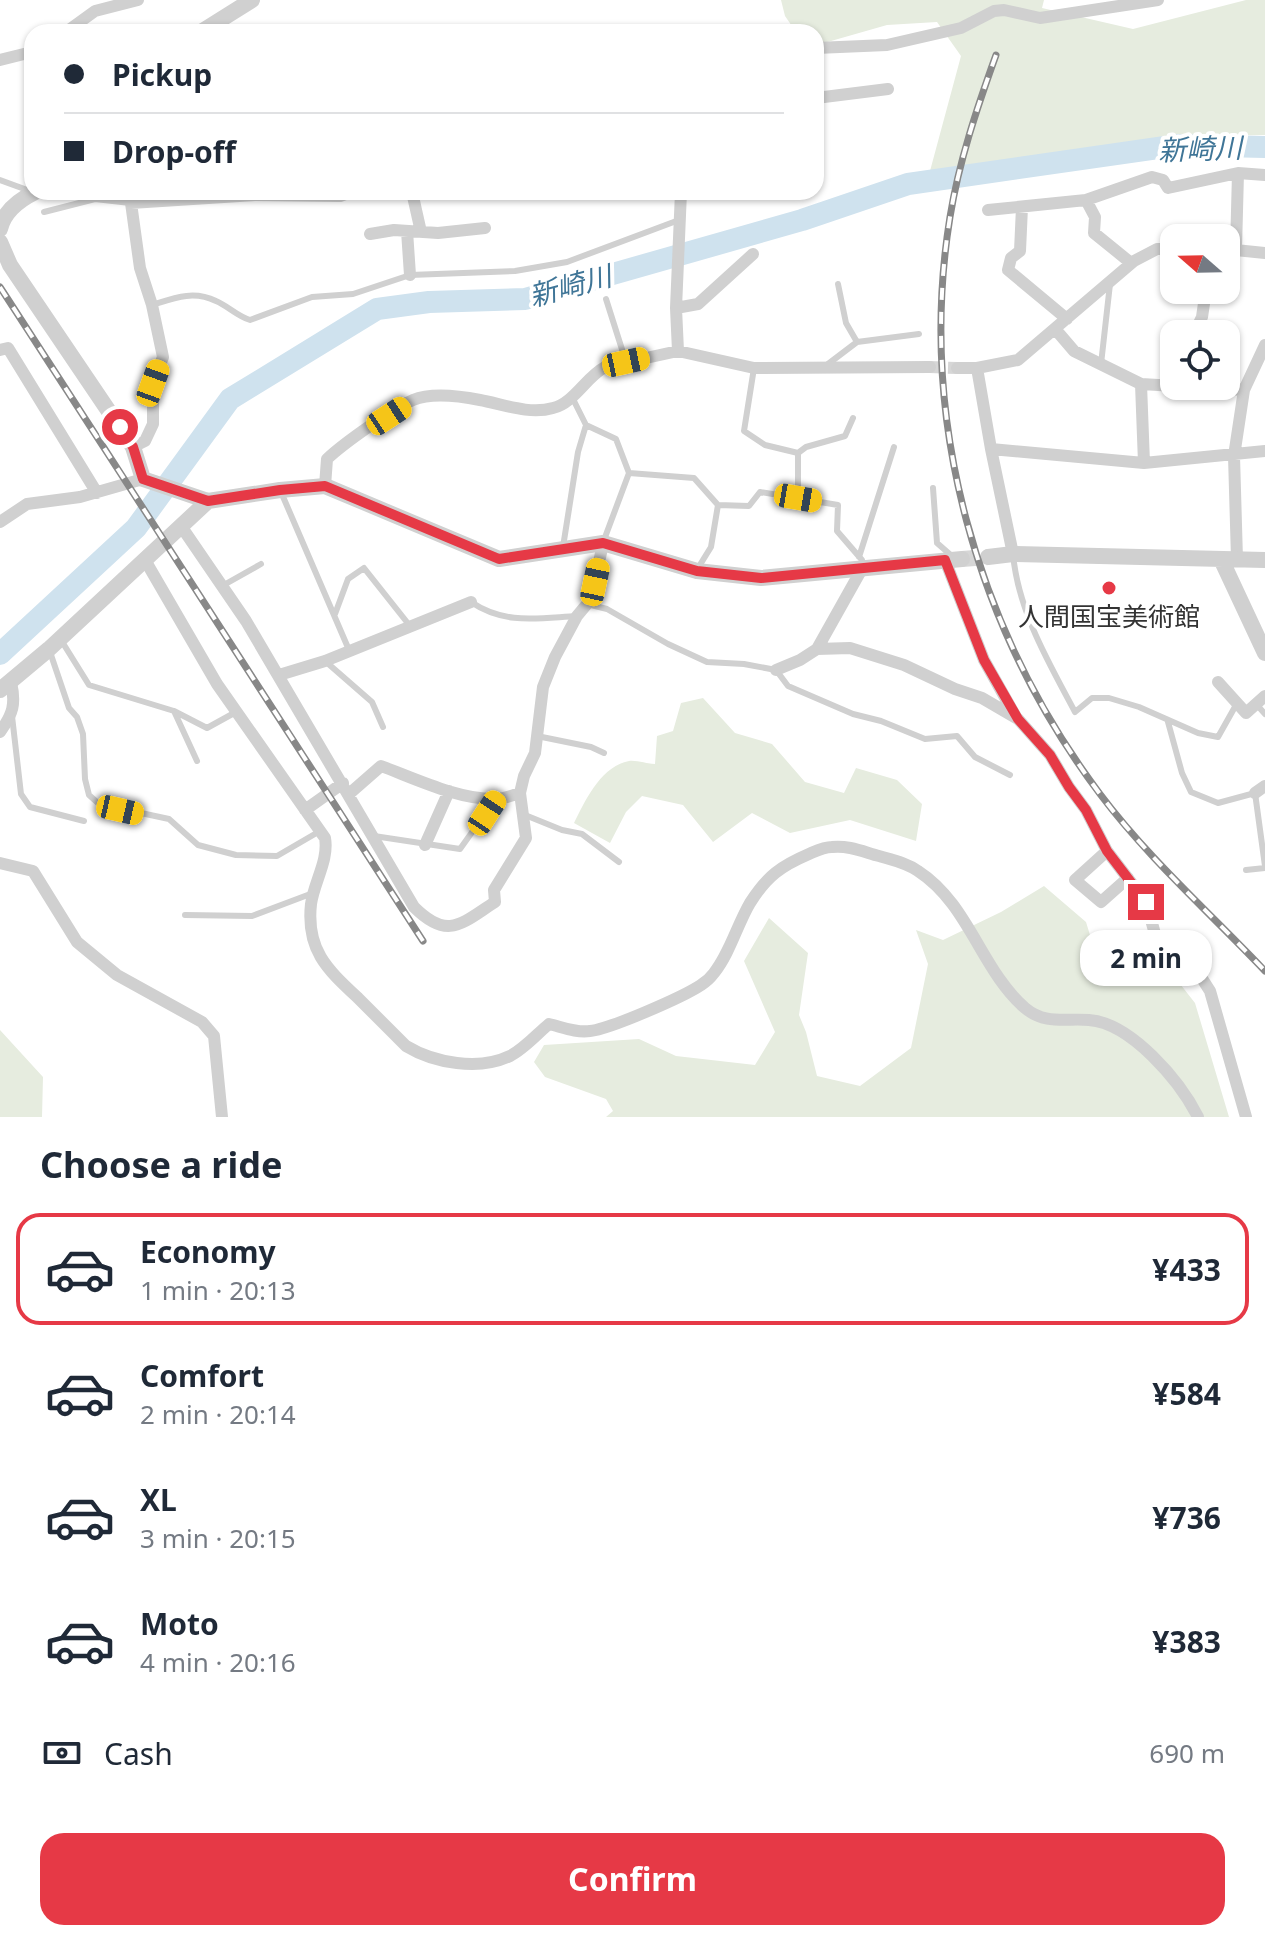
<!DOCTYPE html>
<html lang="en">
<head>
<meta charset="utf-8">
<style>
	:root { --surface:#fff; --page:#f6f6f7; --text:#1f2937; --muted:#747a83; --line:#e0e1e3; --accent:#e63946 }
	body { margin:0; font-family:"Noto Sans","Noto Sans JP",sans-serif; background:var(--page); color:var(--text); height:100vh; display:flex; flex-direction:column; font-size:30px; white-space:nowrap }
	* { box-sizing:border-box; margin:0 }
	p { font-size:26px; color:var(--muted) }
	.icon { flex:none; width:44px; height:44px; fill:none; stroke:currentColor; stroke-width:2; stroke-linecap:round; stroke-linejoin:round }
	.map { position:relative; height:1117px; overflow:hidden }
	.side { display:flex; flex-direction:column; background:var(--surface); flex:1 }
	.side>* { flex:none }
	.guide { position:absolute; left:24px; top:24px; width:800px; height:176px; border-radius:24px; box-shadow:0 2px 6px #0004; display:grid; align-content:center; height:176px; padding:0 40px; background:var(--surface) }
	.needle { width:52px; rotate:290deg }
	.controls { position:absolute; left:1160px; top:224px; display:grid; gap:16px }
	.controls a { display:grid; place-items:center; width:80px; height:80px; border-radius:16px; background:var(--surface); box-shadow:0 2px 6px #0004; font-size:40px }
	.end { position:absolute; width:36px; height:36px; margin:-18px; border:10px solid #e63946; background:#fff; box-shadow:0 0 0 4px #fff }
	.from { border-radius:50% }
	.bubble { position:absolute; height:56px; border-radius:24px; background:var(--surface); box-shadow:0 2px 6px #0004; font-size:26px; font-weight:700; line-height:56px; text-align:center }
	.car { position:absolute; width:24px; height:48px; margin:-24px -12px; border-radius:10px; box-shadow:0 0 6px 2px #0007; background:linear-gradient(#f5c518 24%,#345 0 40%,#f5c518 0 76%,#345 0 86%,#f5c518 0) }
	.guide b { display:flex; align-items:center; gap:28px; height:76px; font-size:30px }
	.guide b+b { border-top:2px solid var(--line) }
	.guide i { width:20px; height:20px; background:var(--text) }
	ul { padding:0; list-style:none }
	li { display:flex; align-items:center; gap:24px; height:112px; margin:0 16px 12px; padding:0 24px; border:4px solid transparent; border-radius:24px }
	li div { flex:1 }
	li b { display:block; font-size:30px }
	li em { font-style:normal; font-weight:700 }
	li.current { border-color:var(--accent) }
	li>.icon { width:72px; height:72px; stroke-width:1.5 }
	h2 { padding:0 40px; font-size:36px; line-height:96px }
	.pay { display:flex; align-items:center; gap:20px; height:88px; padding:0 40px; font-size:30px }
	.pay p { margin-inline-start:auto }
	.cta { display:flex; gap:16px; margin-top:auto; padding:16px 40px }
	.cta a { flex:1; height:92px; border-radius:24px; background:var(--accent); color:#fff; font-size:32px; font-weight:700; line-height:92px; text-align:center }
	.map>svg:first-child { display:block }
	.green { fill:#e6ecdf }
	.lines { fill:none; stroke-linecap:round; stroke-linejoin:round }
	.river { stroke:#cfe2ee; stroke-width:22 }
	.minor-tunnel { stroke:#d6d6d6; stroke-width:12; stroke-dasharray:12 6; stroke-linecap:butt }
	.tertiary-tunnel { stroke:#d6d6d6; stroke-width:16; stroke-dasharray:16 8; stroke-linecap:butt }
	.service { stroke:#d0d0d0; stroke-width:6 }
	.minor { stroke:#d0d0d0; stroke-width:12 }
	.tertiary { stroke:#d0d0d0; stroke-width:16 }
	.rail-casing { stroke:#888; stroke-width:7 }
	.rail { stroke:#fff; stroke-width:4; stroke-dasharray:12; stroke-linecap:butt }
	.route { stroke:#e63946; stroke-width:10 }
	.poi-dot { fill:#e63946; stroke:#fff; stroke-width:3 }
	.labels { text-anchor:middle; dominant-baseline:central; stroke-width:8; stroke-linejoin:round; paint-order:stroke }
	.poi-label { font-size:26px; fill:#333; stroke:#fff }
	.water-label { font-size:28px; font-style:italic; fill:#3f7597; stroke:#fff }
</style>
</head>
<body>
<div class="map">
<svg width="1265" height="1117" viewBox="0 0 1265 1117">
	<rect width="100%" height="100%" fill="#fff"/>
	<path class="green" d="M 781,0 L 1044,0 L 1042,8 L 1133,29 L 1246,0 L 1265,0 L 1265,135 L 1187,136 L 930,171 L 961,56 L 937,22 L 887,25 L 824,43 L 816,41 L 816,32 L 796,32 L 785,16 Z
		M 703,698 L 735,733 L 772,744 L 805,782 L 844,793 L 856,768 L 897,780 L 922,804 L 916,841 L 850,820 L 790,833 L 752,813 L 713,842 L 683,805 L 642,796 L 626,812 L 610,843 L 574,823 C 585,801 601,766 629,761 C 637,760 647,764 655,764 L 657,736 L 673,731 L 681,703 Z
		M 1044,886 L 1086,922 L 1093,945 L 1111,972 L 1177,980 L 1195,1003 L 1229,1117 L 606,1117 L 613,1111 L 606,1099 L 545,1077 L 534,1062 L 544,1045 L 639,1039 L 676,1056 L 755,1065 L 775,1032 L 744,961 L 769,918 L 808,953 L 799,1015 L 806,1032 L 817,1076 L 860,1086 L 911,1048 L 928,964 L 916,930 L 943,940 L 1001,912 Z
		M 0,1030 L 43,1077 L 42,1117 L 0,1117 Z"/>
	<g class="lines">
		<path class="river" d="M 0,654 L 136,528 L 230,399 L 377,309 L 429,302 L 525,299 L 802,220 L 908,184 L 1179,145 L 1265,147"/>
		<path class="minor-tunnel" d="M 930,367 L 957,368"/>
		<path class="tertiary-tunnel" d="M 962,559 L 988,557"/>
		<path class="service" d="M 0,180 L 30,191
			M 44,212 L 95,199 L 130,203
			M 838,284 L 846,323 L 857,342
			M 606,299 L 626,362
			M 152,305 C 174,298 193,290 216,301 C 228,306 237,316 250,320 L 312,297 L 353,294 L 410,275 L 515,271 L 567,262 L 679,220
			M 828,364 L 857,342 L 919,334
			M 1101,364 L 1110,284
			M 754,368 L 744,431 L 765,445 L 798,453 L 798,498
			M 572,397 L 586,425 L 616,439 L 629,473 L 604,540
			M 798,453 L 806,447 L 845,436 L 853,418
			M 629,473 L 694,478 L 718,505 L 711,547 L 698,568
			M 933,488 L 937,543 L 953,557
			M 281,492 L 349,650
			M 718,505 L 749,506 L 760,492 L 838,505 L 837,531 L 862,560 L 863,567
			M 563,547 L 578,452 L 586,425
			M 1013,554 C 1018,611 1049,663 1075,712 L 1092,698 L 1109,698 L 1139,707 L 1198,733 L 1218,737 L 1236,705
			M 859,557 L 894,447
			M 222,586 L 261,564
			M 471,602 C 505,625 538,618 577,616
			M 587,604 L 607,609 L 668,644 L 707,662 L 744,664 L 776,670 L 788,686 L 853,714 L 881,721 L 925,739 L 957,736 L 975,757 L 1010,775
			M 335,614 L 348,579 L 364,568 L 410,626
			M 61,640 L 89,685 L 174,711 L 207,728 L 236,712
			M 49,649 L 69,708 L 77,717 L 83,734 L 85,779 L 89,795 L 99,804 L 169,819 L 198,845 L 236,855 L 277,856 L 320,831
			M 325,661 L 372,702 L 383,727
			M 1257,705 L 1265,714
			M 174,711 L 197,761
			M 12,716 L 21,794 L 30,807 L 84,821
			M 1168,722 L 1182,773 L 1191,792 L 1218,803 L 1255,793 L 1265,866
			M 537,736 L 591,747 L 604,753
			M 525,815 L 562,830 L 582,834 L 619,862
			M 374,836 L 460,849 L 495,800
			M 1246,870 L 1265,868
			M 185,915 L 252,916 L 313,893"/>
		<path class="minor" d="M 66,32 L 95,11 L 138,0
			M 816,48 L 887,45 L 961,28 L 994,11 L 1004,10 L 1040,18 L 1158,0
			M 0,60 L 32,52
			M 816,98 L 888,89
			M 412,192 L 421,232
			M 1086,200 L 1095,217 L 1094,233 L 1131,263
			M 1022,207 L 1020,251 L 1011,258 L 1008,270 L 1067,319
			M 988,210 L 1086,200 L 1152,177 L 1163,180 L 1168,188 L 1238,173 L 1265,175
			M 407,231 L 410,275
			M 370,234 L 394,230 L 438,233 L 485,228
			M 1226,249 L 1265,253
			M 1236,249 L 1238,173
			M 676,308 L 698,304 L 753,254
			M 1056,330 L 1074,351 L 1141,384 L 1244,390
			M 1194,334 L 1202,317 L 1206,290
			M 0,350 L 8,348 L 97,493
			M 678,351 L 676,308 L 681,192
			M 957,368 L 977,368 L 1018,360 L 1134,261 L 1157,249 L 1174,249
			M 977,368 L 991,449 L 1013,554
			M 1141,384 L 1144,463
			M 133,447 L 145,441 L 153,424 L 153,383 L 163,357 L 152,305 L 140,268 L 131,203 L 255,195 L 340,196 L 351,192
			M 991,449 L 1144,463 L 1265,451
			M 325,486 L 327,459 C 344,443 392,409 413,400 C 432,392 460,396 480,400 C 502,404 529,415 553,408 C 574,403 586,377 605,367 L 678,351 L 754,368 L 930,367
			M 0,522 L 27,504 L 80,497 L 143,479
			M 181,526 L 246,621 L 414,907 C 448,941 462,923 495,902 L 494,890 L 526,838 L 520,793 L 524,776 L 535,753 L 543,687 L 555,657 L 577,616 L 587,604 L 595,582 L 603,543
			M 1237,559 L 1234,456 L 1244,390 L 1265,345
			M 145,560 L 217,684 L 325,838 C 329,860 314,882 311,904 C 306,950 327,969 358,998 C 374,1014 390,1030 406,1046 C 434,1063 479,1071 510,1056 C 524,1049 537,1034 549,1024 C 562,1027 576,1033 590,1031 C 610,1029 683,997 701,985 C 706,982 711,977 714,973 C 730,953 737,925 750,903 C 767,876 781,866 809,854 C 816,851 824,847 832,847 C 848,845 864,852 879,856 C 893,860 907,863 918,871 C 969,904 981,970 1025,1008 C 1045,1025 1066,1018 1089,1020 C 1131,1023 1180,1081 1198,1117
			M 945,560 L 984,660 L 1016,717
			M 817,649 L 850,648 L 904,665 L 955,689 L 982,698 L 1018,719 L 1050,755 L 1069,787 L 1086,810 L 1107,851 L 1146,902 L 1157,941 L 1166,952 L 1201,977 L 1210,991 L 1246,1117
			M 776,670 L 800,660 L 817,649 L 863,567
			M 279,675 L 325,661 L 471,602
			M 1218,682 L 1246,713 L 1265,696
			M 0,732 C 13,714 16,704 11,682
			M 1255,793 L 1265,786
			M 349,794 L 381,766 C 416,779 459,800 496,799 C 504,799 513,795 520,793
			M 305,810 L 343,783
			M 425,845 L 449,791
			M 1107,851 L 1075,880 L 1101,902 L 1128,878
			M 0,863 L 33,871 L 77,942 L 117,975 L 202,1022 L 214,1036 L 222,1117"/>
		<path class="tertiary" d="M 201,32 L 252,0
			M 0,229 C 4,211 19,200 35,192
			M 0,242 L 10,265 L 133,447 L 143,479 L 208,501
			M 988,557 L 1013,554 L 1265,560
			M 1221,559 L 1265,653
			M 0,690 L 49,649 L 208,501 L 280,490 L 325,486 L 499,559 L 603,543 L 697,571 L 761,578 L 962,559"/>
		<defs>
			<path id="rail" d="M 996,55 C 977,108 959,161 950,217 C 917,421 977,630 1100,794 C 1148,858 1210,913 1265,971
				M 0,287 L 423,941"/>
		</defs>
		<use href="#rail" class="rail-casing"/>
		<use href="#rail" class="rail"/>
	</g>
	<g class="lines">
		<path class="route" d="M 120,427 L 133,447 L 143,479 L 208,501 L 280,490 L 325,486 L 499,559 L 603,543 L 697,571 L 761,578 L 945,560 L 984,660 L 1018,719 L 1050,755 L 1069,787 L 1086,810 L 1107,851 L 1146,902"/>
	</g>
	<circle class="poi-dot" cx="1109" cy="588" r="8"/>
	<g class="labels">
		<g class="poi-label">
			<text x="1109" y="616">人間国宝美術館</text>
		</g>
		<g class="water-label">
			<text transform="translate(1200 148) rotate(-2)">新崎川</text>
			<text transform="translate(570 285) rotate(-15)">新崎川</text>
		</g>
	</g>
</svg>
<div class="controls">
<a><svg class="needle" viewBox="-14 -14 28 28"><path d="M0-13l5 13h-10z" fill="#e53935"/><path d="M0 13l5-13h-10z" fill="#747a83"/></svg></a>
<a><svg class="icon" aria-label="locate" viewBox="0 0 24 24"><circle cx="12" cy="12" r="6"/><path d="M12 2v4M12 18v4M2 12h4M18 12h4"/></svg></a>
</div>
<i class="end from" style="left:120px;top:427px"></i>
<i class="end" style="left:1146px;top:902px"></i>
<div class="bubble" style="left:1080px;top:930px;width:132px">2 min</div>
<i class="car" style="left:626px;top:362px;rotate:78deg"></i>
<i class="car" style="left:153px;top:383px;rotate:20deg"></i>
<i class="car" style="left:389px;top:416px;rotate:57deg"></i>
<i class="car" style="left:798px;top:498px;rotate:100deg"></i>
<i class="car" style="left:595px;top:582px;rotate:12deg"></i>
<i class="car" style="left:120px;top:810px;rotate:103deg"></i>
<i class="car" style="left:487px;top:813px;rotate:33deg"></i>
<div class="guide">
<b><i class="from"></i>Pickup</b>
<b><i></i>Drop-off</b>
</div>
</div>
<section class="side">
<h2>Choose a ride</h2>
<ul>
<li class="current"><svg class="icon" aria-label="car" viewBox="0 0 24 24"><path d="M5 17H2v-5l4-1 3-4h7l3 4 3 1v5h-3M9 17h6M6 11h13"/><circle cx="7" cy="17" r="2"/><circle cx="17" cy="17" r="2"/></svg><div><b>Economy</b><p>1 min · 20:13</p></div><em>¥433</em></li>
<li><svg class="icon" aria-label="car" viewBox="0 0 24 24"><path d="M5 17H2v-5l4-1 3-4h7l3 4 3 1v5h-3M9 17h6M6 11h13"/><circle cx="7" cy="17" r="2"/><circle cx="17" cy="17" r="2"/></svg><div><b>Comfort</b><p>2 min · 20:14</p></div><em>¥584</em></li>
<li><svg class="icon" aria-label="car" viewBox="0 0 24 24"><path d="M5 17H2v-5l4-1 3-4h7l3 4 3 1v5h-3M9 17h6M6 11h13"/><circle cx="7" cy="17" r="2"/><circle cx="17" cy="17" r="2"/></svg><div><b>XL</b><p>3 min · 20:15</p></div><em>¥736</em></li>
<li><svg class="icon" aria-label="car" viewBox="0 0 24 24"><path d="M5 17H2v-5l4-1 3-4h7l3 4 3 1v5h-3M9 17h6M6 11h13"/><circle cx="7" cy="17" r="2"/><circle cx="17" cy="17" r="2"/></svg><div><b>Moto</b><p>4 min · 20:16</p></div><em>¥383</em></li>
</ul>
<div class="pay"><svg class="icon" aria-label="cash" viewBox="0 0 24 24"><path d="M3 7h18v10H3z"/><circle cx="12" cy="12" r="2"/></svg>Cash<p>690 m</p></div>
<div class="cta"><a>Confirm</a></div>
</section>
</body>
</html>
